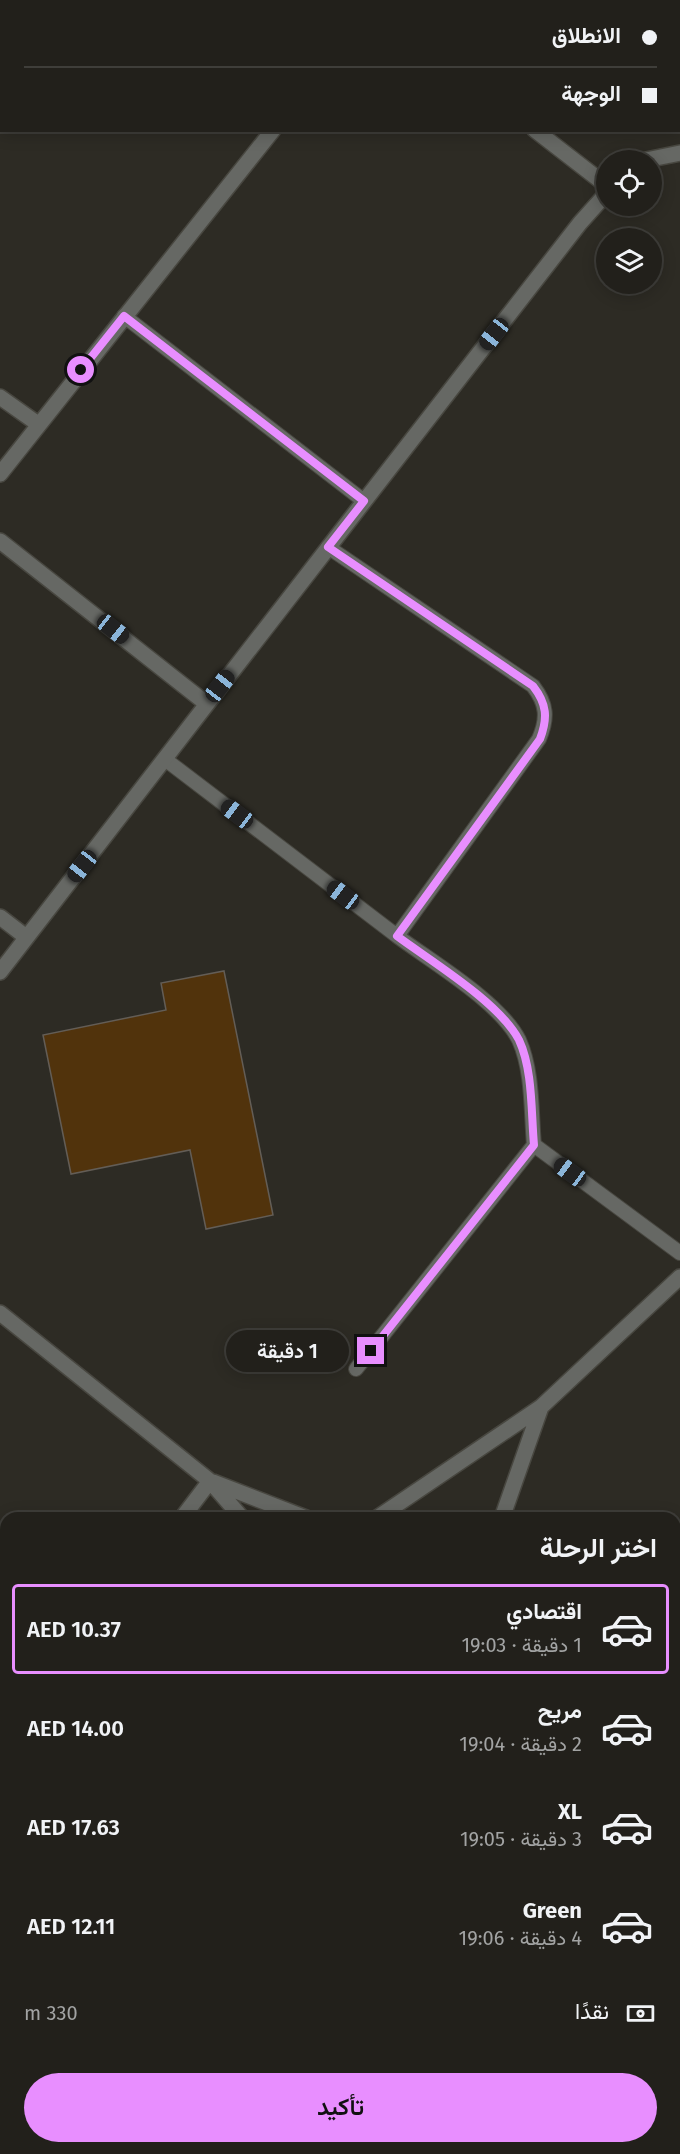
<!DOCTYPE html>
<html lang="ar">
<head>
<meta charset="utf-8">
<style>
	:root { --surface:#22201b; --page:#2e2d28; --text:#f1f3f6; --muted:#a2a3a3; --line:#3f3e3a; --accent:#e88eff }
	body { margin:0; font-family:"Fira Sans",Vazirmatn,sans-serif; background:var(--page); color:var(--text); direction:rtl; height:100vh; display:flex; flex-direction:column; font-size:22px; white-space:nowrap }
	* { box-sizing:border-box; margin:0 }
	p { font-size:20px; color:var(--muted) }
	.icon { flex:none; width:33px; height:33px; fill:none; stroke:currentColor; stroke-width:2; stroke-linecap:round; stroke-linejoin:round }
	.map { position:relative; flex:1; overflow:hidden; direction:ltr }
	.panel { position:absolute; left:0px; top:1512px; width:681px; height:642px; display:flex; flex-direction:column; background:var(--surface); border-radius:18px 18px 0 0; box-shadow:0 3px 15px #0003,0 0 0 2px var(--line); direction:rtl }
	.panel>* { flex:none }
	.guide { position:absolute; left:0px; top:0px; width:681px; height:132px; box-shadow:0 3px 15px #0003,0 0 0 2px var(--line); direction:rtl; display:grid; align-content:center; height:132px; padding:0 24px; background:var(--surface) }
	.buttons { position:absolute; left:596px; top:150px; display:grid; gap:12px }
	.buttons a { display:grid; place-items:center; width:66px; height:66px; border-radius:50%; background:var(--surface); box-shadow:0 3px 15px #0003,0 0 0 2px var(--line); font-size:30px }
	.end { position:absolute; width:27px; height:27px; margin:-14px; border:8px solid #e88eff; background:#111; box-shadow:0 0 0 3px #111 }
	.from { border-radius:50% }
	.bubble { position:absolute; height:42px; border-radius:21px; background:var(--surface); box-shadow:0 3px 15px #0003,0 0 0 2px var(--line); font-size:20px; font-weight:600; line-height:42px; text-align:center; direction:rtl }
	.car { position:absolute; width:18px; height:36px; margin:-18px -9px; border-radius:8px; box-shadow:0 0 4px 2px #0007; background:linear-gradient(#222 24%,#8ab4d8 0 40%,#222 0 76%,#8ab4d8 0 86%,#222 0) }
	.guide b { display:flex; align-items:center; gap:21px; height:57px; font-size:22px }
	.guide b+b { border-top:2px solid var(--line) }
	.guide i { width:15px; height:15px; background:var(--text) }
	ul { padding:0; list-style:none }
	li { display:flex; align-items:center; gap:18px; height:90px; margin:0 12px 9px; padding:0 12px; border:3px solid transparent; border-radius:6px }
	li div { flex:1 }
	li b { display:block; font-size:22px }
	li em { font-style:normal; font-weight:600 }
	li.selected { border-color:var(--accent) }
	li>.icon { width:54px; height:54px; stroke-width:1.5 }
	h2 { padding:0 24px; font-size:27px; line-height:72px }
	.pay { display:flex; align-items:center; gap:15px; height:66px; padding:0 24px; font-size:22px }
	.pay p { margin-inline-start:auto }
	.primary-button { display:flex; gap:12px; margin-top:auto; padding:12px 24px }
	.primary-button a { flex:1; height:69px; border-radius:36px; background:var(--accent); color:#111; font-size:24px; font-weight:600; line-height:69px; text-align:center }
	.map>svg:first-child { display:block }
	.building { fill:#51330c; stroke:#635d56; stroke-width:1.5 }
	.lines { fill:none; stroke-linecap:round; stroke-linejoin:round }
	.lane-casing { stroke:#484740; stroke-width:16 }
	.street-casing { stroke:#484740; stroke-width:18 }
	.secondary-casing { stroke:#484740; stroke-width:18 }
	.lane { stroke:#666864; stroke-width:14 }
	.street { stroke:#666864; stroke-width:15 }
	.secondary { stroke:#888a84; stroke-width:15 }
	.route { stroke:#e88eff; stroke-width:8 }
</style>
</head>
<body>
<div class="map">
<svg width="680" height="2154" viewBox="0 0 680 2154">
	<rect width="100%" height="100%" fill="#2d2b24"/>
	<path class="building" d="M 224,971 L 273,1215 L 206,1229 L 190,1150 L 71,1174 L 43,1035 L 166,1010 L 161,983 Z"/>
	<g class="lines">
		<defs>
			<path id="lane" d="M 124,316 L 364,501
				M 166,760 L 397,936 L 539,739 C 548,718 547,704 533,686 L 328,547
				M 534,1145 L 680,1253
				M 356,1369 L 534,1145 C 531,1112 533,1071 519,1040 C 500,1002 432,962 397,936"/>
			<path id="street" d="M 366,0 L 367,2
				M 535,130 L 606,185
				M 646,160 L 680,153
				M 0,397 L 38,424
				M 0,474 L 273,130
				M 0,541 L 207,704 L 0,972
				M 207,704 L 580,223 L 606,194
				M 0,917 L 26,937
				M 0,1313 L 210,1481 L 242,1518
				M 213,1482 L 306,1518
				M 182,1518 L 210,1481
				M 377,1518 L 541,1407 L 680,1277
				M 502,1518 L 541,1407
				M 0,1625 L 6,1630
				M 0,1749 L 6,1742
				M 675,1868 L 680,1873
				M 675,1995 L 680,1990
				M 512,2154 L 518,2148"/>
			<path id="secondary" d="M 675,1598 L 680,1597
				M 0,2007 L 6,2001
				M 0,2083 L 6,2077"/>
		</defs>
		<use href="#lane" class="lane-casing"/>
		<use href="#street" class="street-casing"/>
		<use href="#secondary" class="secondary-casing"/>
		<use href="#lane" class="lane"/>
		<use href="#street" class="street"/>
		<use href="#secondary" class="secondary"/>
	</g>
	<g class="lines">
		<path class="route" d="M 81,370 L 124,316 L 364,501 L 328,547 L 533,686 C 547,704 548,718 540,739 L 397,936 C 432,962 499,1002 519,1040 C 533,1070 531,1112 534,1145 L 371,1351"/>
	</g>
</svg>
<div class="buttons">
<a><svg class="icon" aria-label="locate" viewBox="0 0 24 24"><circle cx="12" cy="12" r="6"/><path d="M12 2v4M12 18v4M2 12h4M18 12h4"/></svg></a>
<a><svg class="icon" aria-label="layers" viewBox="0 0 24 24"><path d="M12 4l9 5-9 5-9-5zM3 14l9 5 9-5"/></svg></a>
</div>
<i class="end from" style="left:81px;top:370px"></i>
<i class="end" style="left:371px;top:1351px"></i>
<div class="bubble" style="left:226px;top:1330px;width:123px">1 دقيقة</div>
<i class="car" style="left:494px;top:334px;rotate:218deg"></i>
<i class="car" style="left:113px;top:629px;rotate:128deg"></i>
<i class="car" style="left:220px;top:686px;rotate:38deg"></i>
<i class="car" style="left:237px;top:814px;rotate:307deg"></i>
<i class="car" style="left:82px;top:866px;rotate:218deg"></i>
<i class="car" style="left:343px;top:895px;rotate:307deg"></i>
<i class="car" style="left:570px;top:1172px;rotate:306deg"></i>
<div class="guide">
<b><i class="from"></i>الانطلاق</b>
<b><i></i>الوجهة</b>
</div>
<section class="panel">
<h2>اختر الرحلة</h2>
<ul>
<li class="selected"><svg class="icon" aria-label="car" viewBox="0 0 24 24"><path d="M5 17H2v-5l4-1 3-4h7l3 4 3 1v5h-3M9 17h6M6 11h13"/><circle cx="7" cy="17" r="2"/><circle cx="17" cy="17" r="2"/></svg><div><b>اقتصادي</b><p>1 دقيقة · 19:03</p></div><em>AED 10.37</em></li>
<li><svg class="icon" aria-label="car" viewBox="0 0 24 24"><path d="M5 17H2v-5l4-1 3-4h7l3 4 3 1v5h-3M9 17h6M6 11h13"/><circle cx="7" cy="17" r="2"/><circle cx="17" cy="17" r="2"/></svg><div><b>مريح</b><p>2 دقيقة · 19:04</p></div><em>AED 14.00</em></li>
<li><svg class="icon" aria-label="car" viewBox="0 0 24 24"><path d="M5 17H2v-5l4-1 3-4h7l3 4 3 1v5h-3M9 17h6M6 11h13"/><circle cx="7" cy="17" r="2"/><circle cx="17" cy="17" r="2"/></svg><div><b>XL</b><p>3 دقيقة · 19:05</p></div><em>AED 17.63</em></li>
<li><svg class="icon" aria-label="car" viewBox="0 0 24 24"><path d="M5 17H2v-5l4-1 3-4h7l3 4 3 1v5h-3M9 17h6M6 11h13"/><circle cx="7" cy="17" r="2"/><circle cx="17" cy="17" r="2"/></svg><div><b>Green</b><p>4 دقيقة · 19:06</p></div><em>AED 12.11</em></li>
</ul>
<div class="pay"><svg class="icon" aria-label="cash" viewBox="0 0 24 24"><path d="M3 7h18v10H3z"/><circle cx="12" cy="12" r="2"/></svg>نقدًا<p>330 m</p></div>
<div class="primary-button"><a>تأكيد</a></div>
</section>
</div>
</body>
</html>
